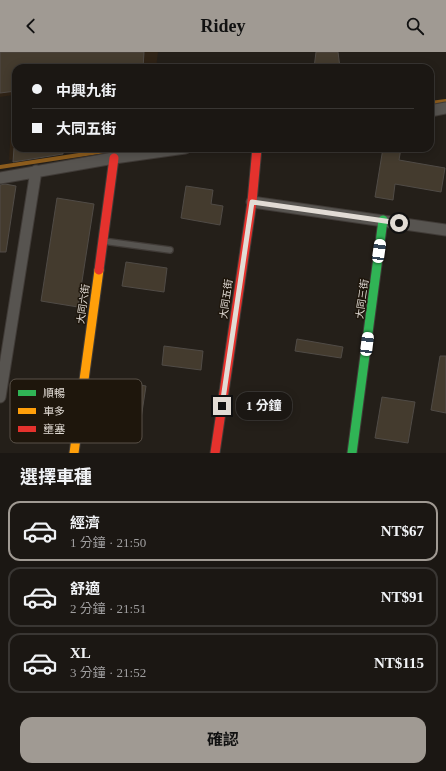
<!DOCTYPE html>
<html lang="zh-TW">
<head>
<meta charset="utf-8">
<style>
	:root { --surface:#1b1713; --page:#24201c; --text:#f1f3f6; --muted:#a09fa0; --line:#393633; --accent:#a09a93 }
	body { margin:0; font-family:"Times New Roman","Noto Sans TC",serif; background:var(--page); color:var(--text); height:100vh; display:flex; flex-direction:column; font-size:15px; white-space:nowrap }
	* { box-sizing:border-box; margin:0 }
	p { font-size:13px; color:var(--muted) }
	.icon { flex:none; width:22px; height:22px; fill:none; stroke:currentColor; stroke-width:2; stroke-linecap:round; stroke-linejoin:round }
	.map { position:relative; height:401px; overflow:hidden }
	.sheet { display:flex; flex-direction:column; background:var(--surface); flex:1 }
	.sheet>* { flex:none }
	.guide { position:absolute; left:12px; top:12px; width:422px; height:88px; border-radius:12px; box-shadow:0 2px 10px #0003,0 0 0 1px var(--line); display:grid; align-content:center; height:88px; padding:0 20px; background:var(--surface) }
	.end { position:absolute; width:18px; height:18px; margin:-9px; border:5px solid #e2dcd5; background:#111; box-shadow:0 0 0 2px #111 }
	.from { border-radius:50% }
	.bubble { position:absolute; height:28px; border-radius:12px; background:var(--surface); box-shadow:0 2px 10px #0003,0 0 0 1px var(--line); font-size:13px; font-weight:700; line-height:28px; text-align:center }
	.car { position:absolute; width:12px; height:24px; margin:-12px -6px; border-radius:5px; box-shadow:0 0 3px 1px #0007; background:linear-gradient(#fff 24%,#345 0 40%,#fff 0 76%,#345 0 86%,#fff 0) }
	.guide b { display:flex; align-items:center; gap:14px; height:38px; font-size:15px }
	.guide b+b { border-top:1px solid var(--line) }
	.guide i { width:10px; height:10px; background:var(--text) }
	ul { padding:0; list-style:none }
	li { display:flex; align-items:center; gap:12px; height:60px; margin:0 8px 6px; padding:0 12px; border:2px solid var(--line); border-radius:12px }
	li div { flex:1 }
	li b { display:block; font-size:15px }
	li em { font-style:normal; font-weight:700 }
	li.on { border-color:var(--accent) }
	li>.icon { width:36px; height:36px; stroke-width:1.5 }
	h2 { padding:0 20px; font-size:18px; line-height:48px }
	.cta { display:flex; gap:8px; margin-top:auto; padding:8px 20px }
	.cta a { flex:1; height:46px; border-radius:12px; background:var(--accent); color:#111; font-size:16px; font-weight:700; line-height:46px; text-align:center }
	header { display:flex; justify-content:space-between; align-items:center; height:52px; padding:0 20px; background:var(--accent); color:#111; font-size:18px; font-weight:700 }
	.map>svg:first-child { display:block }
	.built { fill:#2f2316 }
	.lines { fill:none; stroke-linecap:round; stroke-linejoin:round }
	.stream { stroke:#8c5c1d; stroke-width:4 }
	.building { fill:#443b2e; stroke:#504b46 }
	.lane-casing { stroke:#403b37; stroke-width:8 }
	.street-casing { stroke:#403b37; stroke-width:13 }
	.fast-casing { stroke:#403b37; stroke-width:11 }
	.slow-casing { stroke:#403b37; stroke-width:11 }
	.jam-casing { stroke:#403b37; stroke-width:11 }
	.lane { stroke:#575450; stroke-width:5.5 }
	.street { stroke:#575450; stroke-width:11 }
	.fast { stroke:#30b455; stroke-width:9 }
	.slow { stroke:#ff9f0a; stroke-width:9 }
	.jam { stroke:#e5322d; stroke-width:9 }
	.route { stroke:#e2dcd5; stroke-width:5 }
	.labels { text-anchor:middle; dominant-baseline:central; stroke-width:3; stroke-linejoin:round; paint-order:stroke }
	.street-label { font-size:10px; fill:#e2dcd5; stroke:#1e160c }
	.key { fill:#1e160c; stroke:#595148; stroke-width:1 }
	.key-label { font-size:11px; fill:#e2dcd5 }
</style>
</head>
<body>
<header><svg class="icon" aria-label="back" viewBox="0 0 24 24"><path d="M15 5l-7 7 7 7"/></svg>Ridey<svg class="icon" aria-label="search" viewBox="0 0 24 24"><circle cx="10" cy="10" r="6"/><path d="M15 15l6 6"/></svg></header>
<div class="map">
<svg width="446" height="401" viewBox="0 0 446 401">
	<rect width="100%" height="100%" fill="#241f19"/>
	<path class="built" d="M 0,0 L 158,0 L 156,16 L 16,16 L 16,96 L 100,96 L 9,108 L 13,43 L 0,45 Z"/>
	<g class="lines">
		<path class="stream" d="M 430,51 L 446,49
			M 0,115 L 125,96"/>
	</g>
	<path class="building" d="M 0,0 L 144,0 L 143,16 L 16,16 L 16,39 L 0,41 Z
		M 316,0 L 338,0 L 340,16 L 314,16 Z
		M 14,96 L 63,96 L 63,102 L 13,110 Z
		M 383,96 L 401,96 L 399,108 L 445,116 L 441,140 L 395,132 L 393,148 L 375,145 Z
		M 5,132 L 16,134 L 6,200 L 0,200 L 0,133 Z
		M 186,134 L 213,138 L 211,152 L 223,154 L 220,173 L 181,166 Z
		M 57,146 L 94,152 L 78,255 L 41,249 Z
		M 126,210 L 167,216 L 164,240 L 122,234 Z
		M 297,287 L 343,295 L 341,306 L 295,299 Z
		M 164,294 L 203,299 L 201,318 L 162,313 Z
		M 440,304 L 446,304 L 446,361 L 431,358 Z
		M 117,329 L 146,334 L 140,373 L 111,369 Z
		M 382,345 L 415,350 L 408,391 L 375,386 Z"/>
	<g class="lines">
		<defs>
			<path id="lane" d="M 103,189 L 170,198"/>
			<path id="street" d="M 430,59 L 446,56
				M 0,126 L 114,106 L 185,96
				M 252,150 L 446,178
				M 0,345 L 36,119"/>
			<path id="fast" d="M 352,401 L 383,168"/>
			<path id="slow" d="M 74,401 L 99,218"/>
			<path id="jam" d="M 99,218 L 114,106
				M 215,401 L 252,150 L 257,96"/>
		</defs>
		<use href="#lane" class="lane-casing"/>
		<use href="#street" class="street-casing"/>
		<use href="#fast" class="fast-casing"/>
		<use href="#slow" class="slow-casing"/>
		<use href="#jam" class="jam-casing"/>
		<use href="#lane" class="lane"/>
		<use href="#street" class="street"/>
		<use href="#fast" class="fast"/>
		<use href="#slow" class="slow"/>
		<use href="#jam" class="jam"/>
	</g>
	<g class="lines">
		<path class="route" d="M 222,354 L 252,150 L 399,171"/>
	</g>
	<g class="labels">
		<g class="street-label">
			<text transform="translate(226 247) rotate(-82)">大同五街</text>
			<text transform="translate(362 247) rotate(-82)">大同三街</text>
			<text transform="translate(83 252) rotate(-82)">大同六街</text>
		</g>
	</g>
	<rect x="10" y="327" width="132" height="64" rx="6" class="key"/>
	<rect x="18" y="338" width="18" height="6" fill="#30b455"/>
	<rect x="18" y="356" width="18" height="6" fill="#ff9f0a"/>
	<rect x="18" y="374" width="18" height="6" fill="#e5322d"/>
	<g class="key-label">
		<text x="43" y="345">順暢</text>
		<text x="43" y="363">車多</text>
		<text x="43" y="381">壅塞</text>
	</g>
</svg>
<i class="end from" style="left:399px;top:171px"></i>
<i class="end" style="left:222px;top:354px"></i>
<div class="bubble" style="left:236px;top:340px;width:56px">1 分鐘</div>
<i class="car" style="left:379px;top:199px;rotate:8deg"></i>
<i class="car" style="left:367px;top:292px;rotate:7deg"></i>
<div class="guide">
<b><i class="from"></i>中興九街</b>
<b><i></i>大同五街</b>
</div>
</div>
<section class="sheet">
<h2>選擇車種</h2>
<ul>
<li class="on"><svg class="icon" aria-label="car" viewBox="0 0 24 24"><path d="M5 17H2v-5l4-1 3-4h7l3 4 3 1v5h-3M9 17h6M6 11h13"/><circle cx="7" cy="17" r="2"/><circle cx="17" cy="17" r="2"/></svg><div><b>經濟</b><p>1 分鐘 · 21:50</p></div><em>NT$67</em></li>
<li><svg class="icon" aria-label="car" viewBox="0 0 24 24"><path d="M5 17H2v-5l4-1 3-4h7l3 4 3 1v5h-3M9 17h6M6 11h13"/><circle cx="7" cy="17" r="2"/><circle cx="17" cy="17" r="2"/></svg><div><b>舒適</b><p>2 分鐘 · 21:51</p></div><em>NT$91</em></li>
<li><svg class="icon" aria-label="car" viewBox="0 0 24 24"><path d="M5 17H2v-5l4-1 3-4h7l3 4 3 1v5h-3M9 17h6M6 11h13"/><circle cx="7" cy="17" r="2"/><circle cx="17" cy="17" r="2"/></svg><div><b>XL</b><p>3 分鐘 · 21:52</p></div><em>NT$115</em></li>
</ul>
<div class="cta"><a>確認</a></div>
</section>
</body>
</html>
